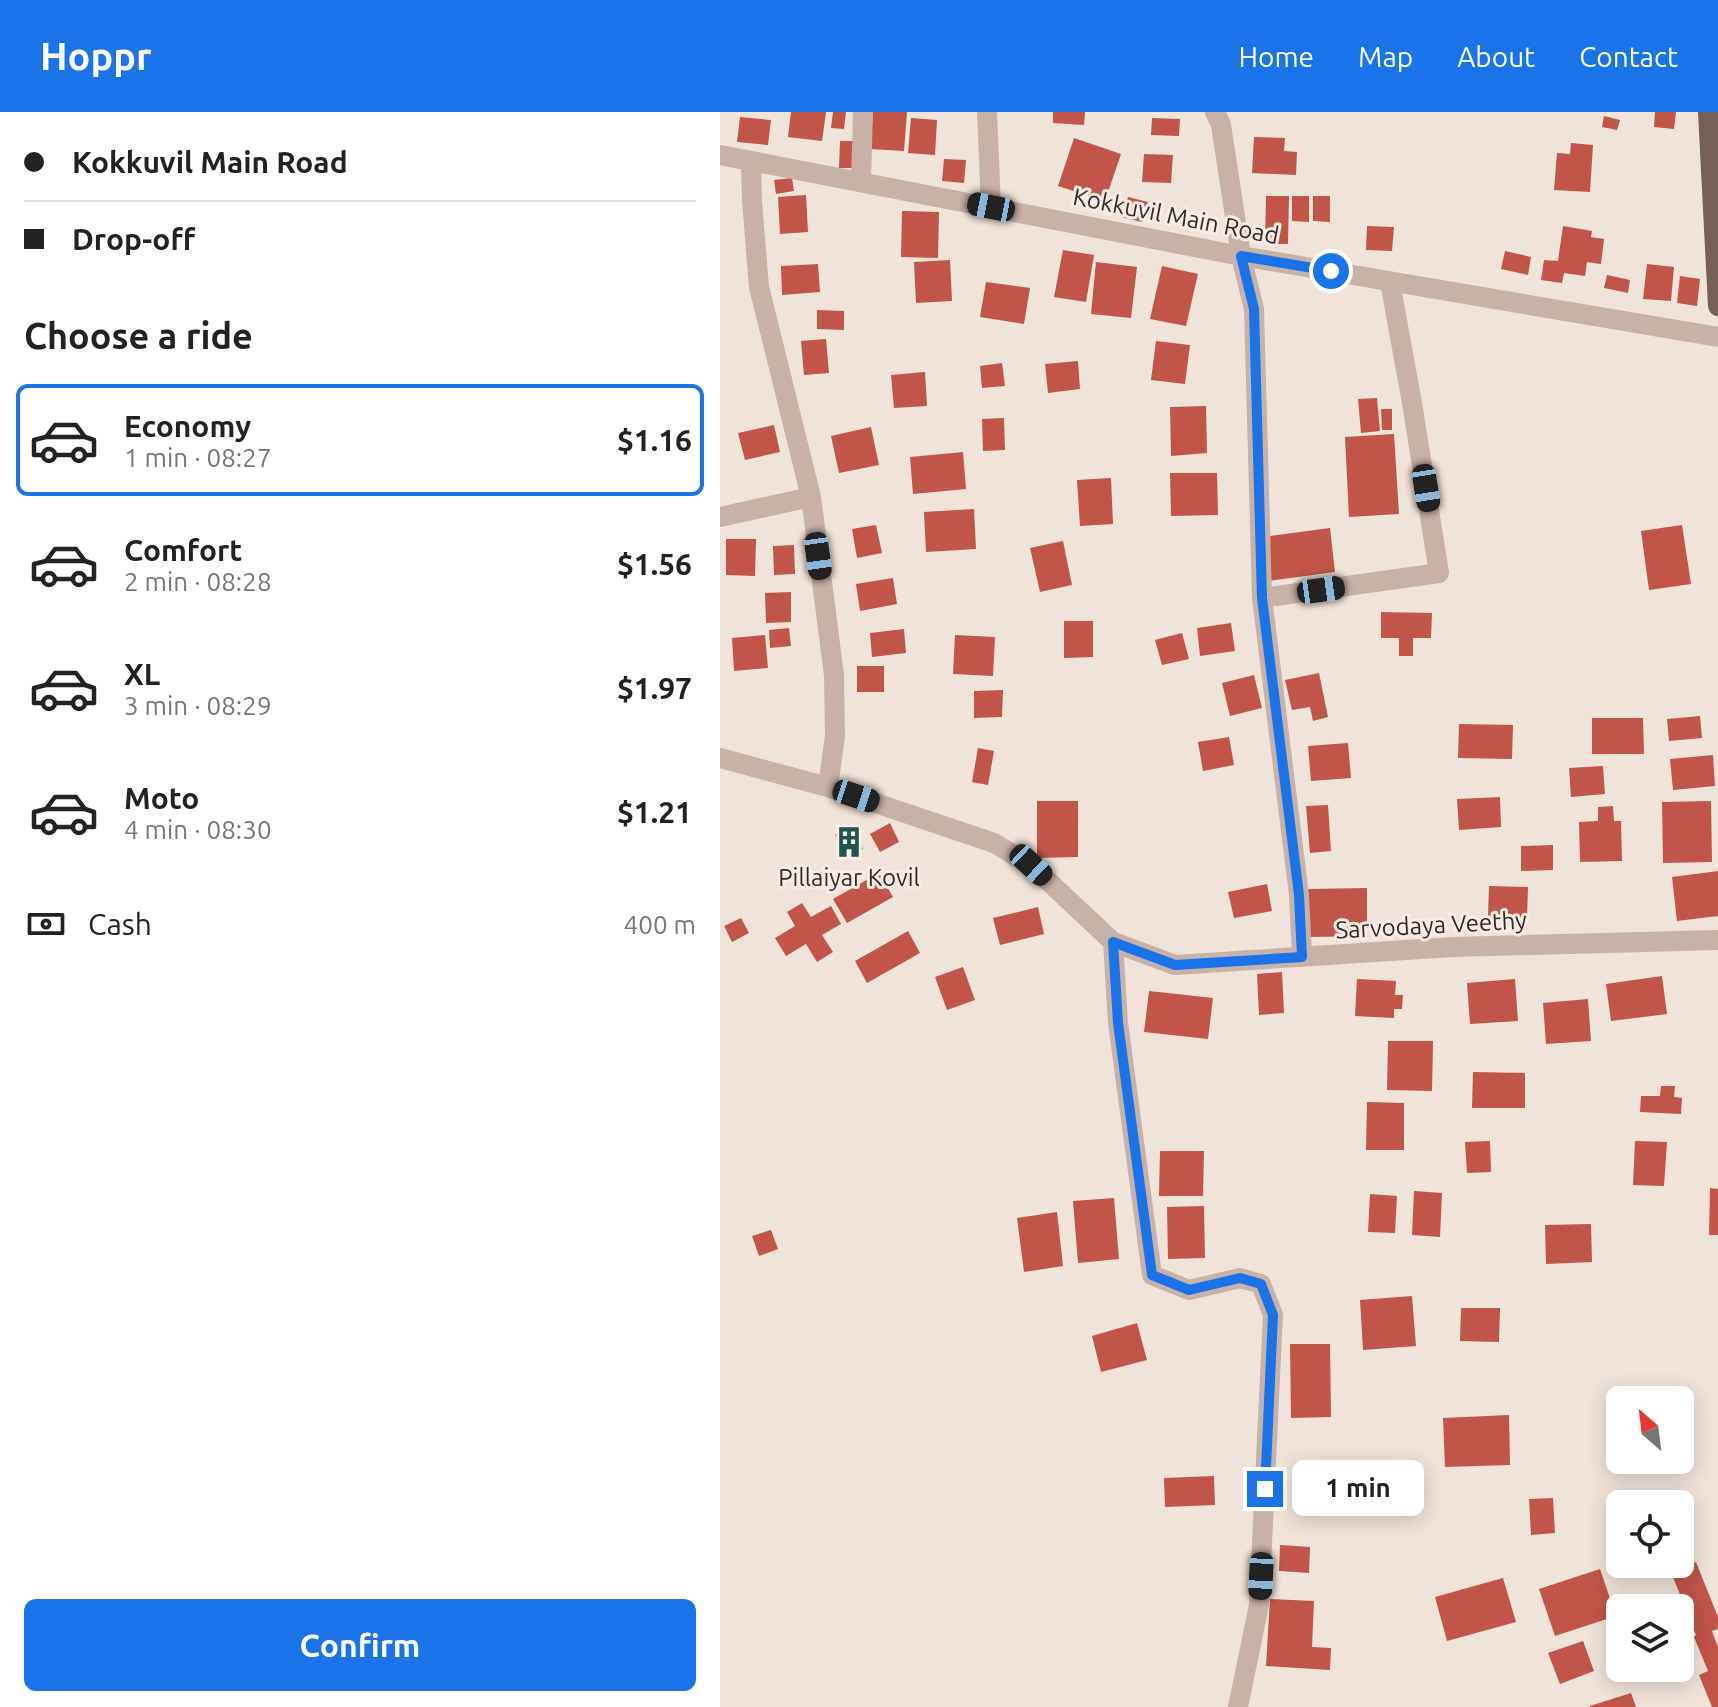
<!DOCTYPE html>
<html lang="en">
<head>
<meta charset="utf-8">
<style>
	:root { --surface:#fff; --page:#f2f2f2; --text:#222; --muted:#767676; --line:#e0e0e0; --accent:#1a73e8 }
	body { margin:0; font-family:Ubuntu,sans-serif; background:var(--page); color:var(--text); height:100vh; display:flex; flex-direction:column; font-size:30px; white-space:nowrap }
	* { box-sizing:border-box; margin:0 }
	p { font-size:26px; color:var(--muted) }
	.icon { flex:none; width:44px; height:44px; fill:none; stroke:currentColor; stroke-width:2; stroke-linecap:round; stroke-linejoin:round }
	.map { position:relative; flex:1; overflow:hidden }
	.details { display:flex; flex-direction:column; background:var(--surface); width:720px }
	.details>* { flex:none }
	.hud { display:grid; align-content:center; height:176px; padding:0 24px; background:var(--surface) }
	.needle { width:52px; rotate:332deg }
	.buttons { position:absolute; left:886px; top:1274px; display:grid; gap:16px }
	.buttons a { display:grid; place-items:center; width:88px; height:88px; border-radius:12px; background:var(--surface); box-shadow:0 4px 20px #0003; font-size:40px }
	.end { position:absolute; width:36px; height:36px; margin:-18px; border:10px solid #1a73e8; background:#fff; box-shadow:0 0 0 4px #fff }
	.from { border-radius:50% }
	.bubble { position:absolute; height:56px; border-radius:12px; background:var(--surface); box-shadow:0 4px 20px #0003; font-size:26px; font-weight:700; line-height:56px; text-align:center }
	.car { position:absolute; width:24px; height:48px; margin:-24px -12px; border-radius:10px; box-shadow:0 0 6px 2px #0007; background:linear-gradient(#222 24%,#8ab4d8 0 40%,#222 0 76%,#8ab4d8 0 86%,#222 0) }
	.hud b { display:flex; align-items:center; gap:28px; height:76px; font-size:30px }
	.hud b+b { border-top:2px solid var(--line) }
	.hud i { width:20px; height:20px; background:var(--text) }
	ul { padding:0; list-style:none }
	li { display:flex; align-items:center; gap:24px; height:112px; margin:0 16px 12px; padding:0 8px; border:4px solid transparent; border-radius:12px }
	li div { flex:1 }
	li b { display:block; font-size:30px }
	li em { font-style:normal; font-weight:700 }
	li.selected { border-color:var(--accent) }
	li>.icon { width:72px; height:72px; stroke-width:1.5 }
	h2 { padding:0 24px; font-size:36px; line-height:96px }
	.pay { display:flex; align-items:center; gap:20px; height:88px; padding:0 24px; font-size:30px }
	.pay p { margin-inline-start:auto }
	.primary-button { display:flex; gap:16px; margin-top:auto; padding:16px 24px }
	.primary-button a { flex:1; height:92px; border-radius:12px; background:var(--accent); color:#fff; font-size:32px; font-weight:700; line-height:92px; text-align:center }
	header { display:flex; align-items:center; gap:48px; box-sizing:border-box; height:112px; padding:0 40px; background:var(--accent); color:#fff }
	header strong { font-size:38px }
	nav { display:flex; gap:44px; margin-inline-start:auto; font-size:28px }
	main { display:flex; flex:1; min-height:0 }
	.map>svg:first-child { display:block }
	.building { fill:#c05548 }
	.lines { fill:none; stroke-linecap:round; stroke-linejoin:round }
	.minor { stroke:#c8b1a7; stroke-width:20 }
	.major { stroke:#765e59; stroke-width:20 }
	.route { stroke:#1a73e8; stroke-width:10 }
	.labels { text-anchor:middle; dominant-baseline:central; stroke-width:6; stroke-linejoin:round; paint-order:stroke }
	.street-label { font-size:24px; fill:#342927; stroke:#f8ede6 }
	.poi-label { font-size:24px; fill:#342927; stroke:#f8ede6 }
</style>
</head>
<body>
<header>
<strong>Hoppr</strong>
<nav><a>Home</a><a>Map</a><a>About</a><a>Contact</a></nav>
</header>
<main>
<section class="details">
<div class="hud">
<b><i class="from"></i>Kokkuvil Main Road</b>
<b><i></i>Drop-off</b>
</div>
<h2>Choose a ride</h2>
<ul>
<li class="selected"><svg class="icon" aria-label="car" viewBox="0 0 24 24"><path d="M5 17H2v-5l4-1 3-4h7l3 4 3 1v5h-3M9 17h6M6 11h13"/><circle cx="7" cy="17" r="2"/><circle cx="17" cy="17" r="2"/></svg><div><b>Economy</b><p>1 min · 08:27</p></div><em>$1.16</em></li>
<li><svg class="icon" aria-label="car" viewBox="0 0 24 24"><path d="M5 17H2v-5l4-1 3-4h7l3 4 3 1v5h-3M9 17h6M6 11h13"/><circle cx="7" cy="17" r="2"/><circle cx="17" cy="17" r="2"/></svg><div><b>Comfort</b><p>2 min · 08:28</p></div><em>$1.56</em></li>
<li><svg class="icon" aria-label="car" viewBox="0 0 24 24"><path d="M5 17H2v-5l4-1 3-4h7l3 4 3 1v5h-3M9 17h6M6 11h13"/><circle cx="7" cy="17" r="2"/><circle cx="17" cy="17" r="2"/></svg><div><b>XL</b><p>3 min · 08:29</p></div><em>$1.97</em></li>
<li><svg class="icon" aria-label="car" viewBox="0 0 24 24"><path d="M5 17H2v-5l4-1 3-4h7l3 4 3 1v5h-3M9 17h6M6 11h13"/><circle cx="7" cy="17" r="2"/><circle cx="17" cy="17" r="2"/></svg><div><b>Moto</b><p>4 min · 08:30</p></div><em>$1.21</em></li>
</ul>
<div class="pay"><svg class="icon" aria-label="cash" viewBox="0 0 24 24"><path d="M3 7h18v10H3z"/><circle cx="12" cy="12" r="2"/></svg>Cash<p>400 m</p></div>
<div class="primary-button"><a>Confirm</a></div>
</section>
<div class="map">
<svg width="998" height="1595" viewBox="0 0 998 1595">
	<rect width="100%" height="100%" fill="#f0e3da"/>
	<path class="building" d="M 71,0 L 106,0 L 102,29 L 68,25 Z
		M 113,0 L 126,0 L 124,17 L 111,16 Z
		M 153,0 L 187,0 L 184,39 L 150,37 Z
		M 333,0 L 365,0 L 364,13 L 333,11 Z
		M 935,0 L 956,0 L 954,17 L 934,15 Z
		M 884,4 L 900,8 L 897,18 L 882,15 Z
		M 20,5 L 51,8 L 48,33 L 17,30 Z
		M 191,6 L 217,8 L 215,43 L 188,41 Z
		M 432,6 L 460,7 L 459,24 L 431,23 Z
		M 534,25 L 565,26 L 564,39 L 577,40 L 576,63 L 532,61 Z
		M 354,26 L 401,42 L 385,89 L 338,74 Z
		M 120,29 L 136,29 L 135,56 L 119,56 Z
		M 851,31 L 873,33 L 870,80 L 834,78 L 837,41 L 850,42 Z
		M 424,42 L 453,43 L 451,71 L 422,70 Z
		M 224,47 L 246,48 L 244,71 L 222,69 Z
		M 72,66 L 74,79 L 56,82 L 54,68 Z
		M 86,83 L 88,120 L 60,122 L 58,85 Z
		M 546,84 L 569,84 L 568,132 L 545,132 Z
		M 572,84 L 589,84 L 589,110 L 572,109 Z
		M 593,84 L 610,84 L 610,110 L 593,109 Z
		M 408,85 L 428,90 L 422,110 L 402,105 Z
		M 182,99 L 219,100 L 218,146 L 181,145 Z
		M 647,114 L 674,115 L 672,139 L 646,138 Z
		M 843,114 L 872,119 L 871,125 L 884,127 L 881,152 L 867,150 L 865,164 L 844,161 L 842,171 L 821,168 L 824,148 L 838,149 Z
		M 343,138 L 374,143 L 366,190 L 334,185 Z
		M 785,139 L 811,145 L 808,163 L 781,157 Z
		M 230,148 L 232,189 L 196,191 L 194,150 Z
		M 376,150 L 417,155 L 411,206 L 371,202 Z
		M 98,152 L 100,180 L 62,183 L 61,154 Z
		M 927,152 L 954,155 L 951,189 L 923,187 Z
		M 442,154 L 478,162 L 466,214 L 430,207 Z
		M 887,163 L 910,168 L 908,181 L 884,176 Z
		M 960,164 L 980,167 L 977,194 L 957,191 Z
		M 266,170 L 310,176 L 304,212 L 260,205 Z
		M 97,198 L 124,199 L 124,218 L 97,217 Z
		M 106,227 L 109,261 L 84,263 L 81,229 Z
		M 436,229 L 470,233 L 465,272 L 431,268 Z
		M 358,249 L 360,277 L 328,281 L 325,252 Z
		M 282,251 L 285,274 L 262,276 L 260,254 Z
		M 205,260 L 207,294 L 174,296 L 171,263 Z
		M 657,286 L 660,319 L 641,321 L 638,287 Z
		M 486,294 L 487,341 L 451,344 L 450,295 Z
		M 661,297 L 672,297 L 672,318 L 662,318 Z
		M 284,306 L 285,338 L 263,339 L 262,307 Z
		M 54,313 L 60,340 L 25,348 L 18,321 Z
		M 151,315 L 159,353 L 119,361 L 111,324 Z
		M 674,322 L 679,402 L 629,405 L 625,325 Z
		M 243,340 L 246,377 L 193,382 L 190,345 Z
		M 450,361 L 497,361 L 498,403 L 451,404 Z
		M 391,366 L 393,412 L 360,414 L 357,368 Z
		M 254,397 L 256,437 L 206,440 L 204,400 Z
		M 156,413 L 162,441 L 137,446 L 132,417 Z
		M 962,413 L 971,472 L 929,478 L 921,419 Z
		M 610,416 L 615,460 L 548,469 L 542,425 Z
		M 6,427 L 36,427 L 35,464 L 6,463 Z
		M 343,429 L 352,473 L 320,480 L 310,436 Z
		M 74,433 L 75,462 L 54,463 L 53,434 Z
		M 173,466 L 177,492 L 140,499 L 136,472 Z
		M 71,480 L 71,510 L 46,511 L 45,481 Z
		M 661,500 L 712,501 L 711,526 L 693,526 L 693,544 L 679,544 L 679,526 L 661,526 Z
		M 344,509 L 373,509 L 373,545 L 344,546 Z
		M 511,511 L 515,539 L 480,544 L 477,516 Z
		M 69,516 L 71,534 L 50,536 L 49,518 Z
		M 184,517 L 186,541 L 152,545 L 150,521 Z
		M 462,521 L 469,547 L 442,553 L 435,528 Z
		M 45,523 L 48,556 L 14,559 L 12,526 Z
		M 235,523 L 275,525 L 273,564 L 233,562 Z
		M 137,554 L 164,554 L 164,580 L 137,580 Z
		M 599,561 L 608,605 L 593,609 L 590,595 L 572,598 L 565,568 Z
		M 534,563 L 542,596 L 510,604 L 502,571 Z
		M 283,578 L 282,605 L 254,606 L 254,579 Z
		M 980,604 L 982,626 L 949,629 L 947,607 Z
		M 872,606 L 923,606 L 924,642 L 872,642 Z
		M 739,612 L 793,613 L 792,647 L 738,646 Z
		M 509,625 L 514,653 L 483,659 L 478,630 Z
		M 628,631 L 631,666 L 591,669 L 588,634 Z
		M 258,636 L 274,639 L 268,673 L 252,670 Z
		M 993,643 L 995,674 L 953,678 L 950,647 Z
		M 883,654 L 885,682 L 851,685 L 849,656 Z
		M 780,685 L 781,715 L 739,718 L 737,687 Z
		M 317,689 L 358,689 L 358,745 L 317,746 Z
		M 991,689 L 992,750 L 943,751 L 942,690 Z
		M 608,693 L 611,739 L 590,741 L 586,694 Z
		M 893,694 L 894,709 L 901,709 L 902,749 L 860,750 L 859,710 L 878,709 L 878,695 Z
		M 170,711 L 179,730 L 160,740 L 150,722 Z
		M 131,714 L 143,737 L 127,745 L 115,723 Z
		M 833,733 L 833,758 L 801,759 L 801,734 Z
		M 998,759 L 998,804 L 957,809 L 952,765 Z
		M 159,761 L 173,785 L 127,811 L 113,787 Z
		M 547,772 L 552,799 L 514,806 L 508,780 Z
		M 769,774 L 808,775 L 807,806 L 768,804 Z
		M 647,776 L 647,824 L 589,825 L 588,777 Z
		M 82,791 L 91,805 L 111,794 L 121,812 L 102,823 L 113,840 L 97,850 L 86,832 L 66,844 L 55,826 L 75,814 L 67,800 Z
		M 318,795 L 324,822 L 280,833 L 273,806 Z
		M 21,806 L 29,821 L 12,830 L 4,814 Z
		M 188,819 L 200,841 L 147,871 L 135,849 Z
		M 243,855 L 255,888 L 227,898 L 215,865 Z
		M 562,860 L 564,901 L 539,903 L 537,862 Z
		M 942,864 L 947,902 L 891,909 L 886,872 Z
		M 637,867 L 676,869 L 675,883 L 683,883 L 682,897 L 674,897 L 674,906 L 635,904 Z
		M 795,867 L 798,909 L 750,912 L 747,871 Z
		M 429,879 L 493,886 L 488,927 L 424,920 Z
		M 868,887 L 871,929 L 826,932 L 823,891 Z
		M 668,929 L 713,929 L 712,979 L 667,978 Z
		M 753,960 L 805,961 L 805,996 L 752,996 Z
		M 941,974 L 955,974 L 954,985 L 962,986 L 961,1002 L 920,1000 L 921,984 L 940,984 Z
		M 647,990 L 684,991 L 684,1038 L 646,1038 Z
		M 770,1029 L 771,1060 L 747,1061 L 745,1030 Z
		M 915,1029 L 947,1030 L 944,1074 L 913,1073 Z
		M 440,1039 L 484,1039 L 483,1084 L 439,1084 Z
		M 990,1076 L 998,1077 L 998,1123 L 989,1123 Z
		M 694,1079 L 722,1081 L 720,1125 L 692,1123 Z
		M 650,1082 L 677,1084 L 675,1121 L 648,1120 Z
		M 394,1086 L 399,1147 L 358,1151 L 353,1089 Z
		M 484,1094 L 485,1146 L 448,1147 L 447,1095 Z
		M 337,1100 L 343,1154 L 304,1160 L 297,1106 Z
		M 871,1112 L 872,1150 L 826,1152 L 825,1113 Z
		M 51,1118 L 58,1137 L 39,1144 L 32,1124 Z
		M 692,1184 L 696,1234 L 643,1238 L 640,1188 Z
		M 741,1196 L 780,1196 L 779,1230 L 740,1229 Z
		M 417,1211 L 427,1248 L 381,1260 L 372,1224 Z
		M 570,1232 L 610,1232 L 611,1305 L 571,1306 Z
		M 789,1303 L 790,1353 L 725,1355 L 723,1306 Z
		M 494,1364 L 495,1393 L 445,1395 L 444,1366 Z
		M 833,1386 L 835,1421 L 811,1423 L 809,1387 Z
		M 560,1433 L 590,1435 L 589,1461 L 559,1459 Z
		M 976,1450 L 998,1505 L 998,1517 L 992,1519 L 998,1535 L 998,1595 L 992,1595 L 979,1563 L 988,1559 L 974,1525 L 976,1523 L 951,1460 Z
		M 880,1457 L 896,1504 L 835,1524 L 819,1477 Z
		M 783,1466 L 796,1510 L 727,1529 L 715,1485 Z
		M 550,1487 L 594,1489 L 592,1535 L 611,1536 L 610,1558 L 546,1554 Z
		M 863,1529 L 874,1559 L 840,1572 L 828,1541 Z
		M 911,1581 L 916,1595 L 870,1595 L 870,1594 Z"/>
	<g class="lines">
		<path class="minor" d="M 267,0 L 271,95
			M 495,0 L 501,13 L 521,144 L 534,197 L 542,486 L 579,783 L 582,845
			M 0,43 L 521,144 L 998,225
			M 31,49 L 32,89 L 39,175 L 91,385 L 114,563 L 115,624 L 108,675
			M 141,69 L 143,0
			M 0,405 L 91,385
			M 542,486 L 719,461 L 692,291 L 670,170
			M 0,646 L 108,675 L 274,731 L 311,753 L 393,830 L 455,853 L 733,835 L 998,828
			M 393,830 L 398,911 L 432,1163 L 469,1178 L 520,1166 L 541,1172 L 553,1203 L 539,1493 L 518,1595"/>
		<path class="major" d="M 988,0 L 998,194"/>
	</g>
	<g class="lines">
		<path class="route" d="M 545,1377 L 553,1203 L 541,1172 L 520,1166 L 469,1178 L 432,1163 L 398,911 L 393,830 L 455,853 L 582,845 L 579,783 L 542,486 L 534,197 L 521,144 L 611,159"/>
	</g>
	<defs>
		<symbol id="building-bare" viewBox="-9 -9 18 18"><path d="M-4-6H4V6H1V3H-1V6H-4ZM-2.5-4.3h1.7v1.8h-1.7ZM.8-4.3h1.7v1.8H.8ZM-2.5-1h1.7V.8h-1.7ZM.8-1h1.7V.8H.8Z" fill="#1f5450" stroke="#f8ede6" stroke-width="2.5" paint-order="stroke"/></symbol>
	</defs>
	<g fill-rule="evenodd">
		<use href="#building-bare" x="107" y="708" width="44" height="44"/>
	</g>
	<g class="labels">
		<g class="street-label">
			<text transform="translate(456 104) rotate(11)">Kokkuvil Main Road</text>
			<text transform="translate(711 813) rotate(-3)">Sarvodaya Veethy</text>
		</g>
		<g class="poi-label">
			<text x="129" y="765">Pillaiyar Kovil</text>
		</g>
	</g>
</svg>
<div class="buttons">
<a><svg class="needle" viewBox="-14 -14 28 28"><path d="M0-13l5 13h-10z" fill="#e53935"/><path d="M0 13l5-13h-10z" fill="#767676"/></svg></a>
<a><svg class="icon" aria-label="locate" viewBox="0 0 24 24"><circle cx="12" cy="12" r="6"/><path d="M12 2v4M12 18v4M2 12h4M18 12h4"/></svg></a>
<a><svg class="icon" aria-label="layers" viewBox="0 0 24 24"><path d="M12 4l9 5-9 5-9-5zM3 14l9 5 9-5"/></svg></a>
</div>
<i class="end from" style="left:611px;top:159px"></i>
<i class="end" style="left:545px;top:1377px"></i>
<div class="bubble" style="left:572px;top:1348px;width:132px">1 min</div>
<i class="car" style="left:271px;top:95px;rotate:281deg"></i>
<i class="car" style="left:706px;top:376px;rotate:171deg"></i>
<i class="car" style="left:98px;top:444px;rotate:172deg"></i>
<i class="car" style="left:601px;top:478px;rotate:82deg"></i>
<i class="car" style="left:136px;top:684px;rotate:108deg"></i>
<i class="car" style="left:311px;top:753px;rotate:133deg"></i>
<i class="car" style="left:541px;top:1464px;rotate:183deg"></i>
</div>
</main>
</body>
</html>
